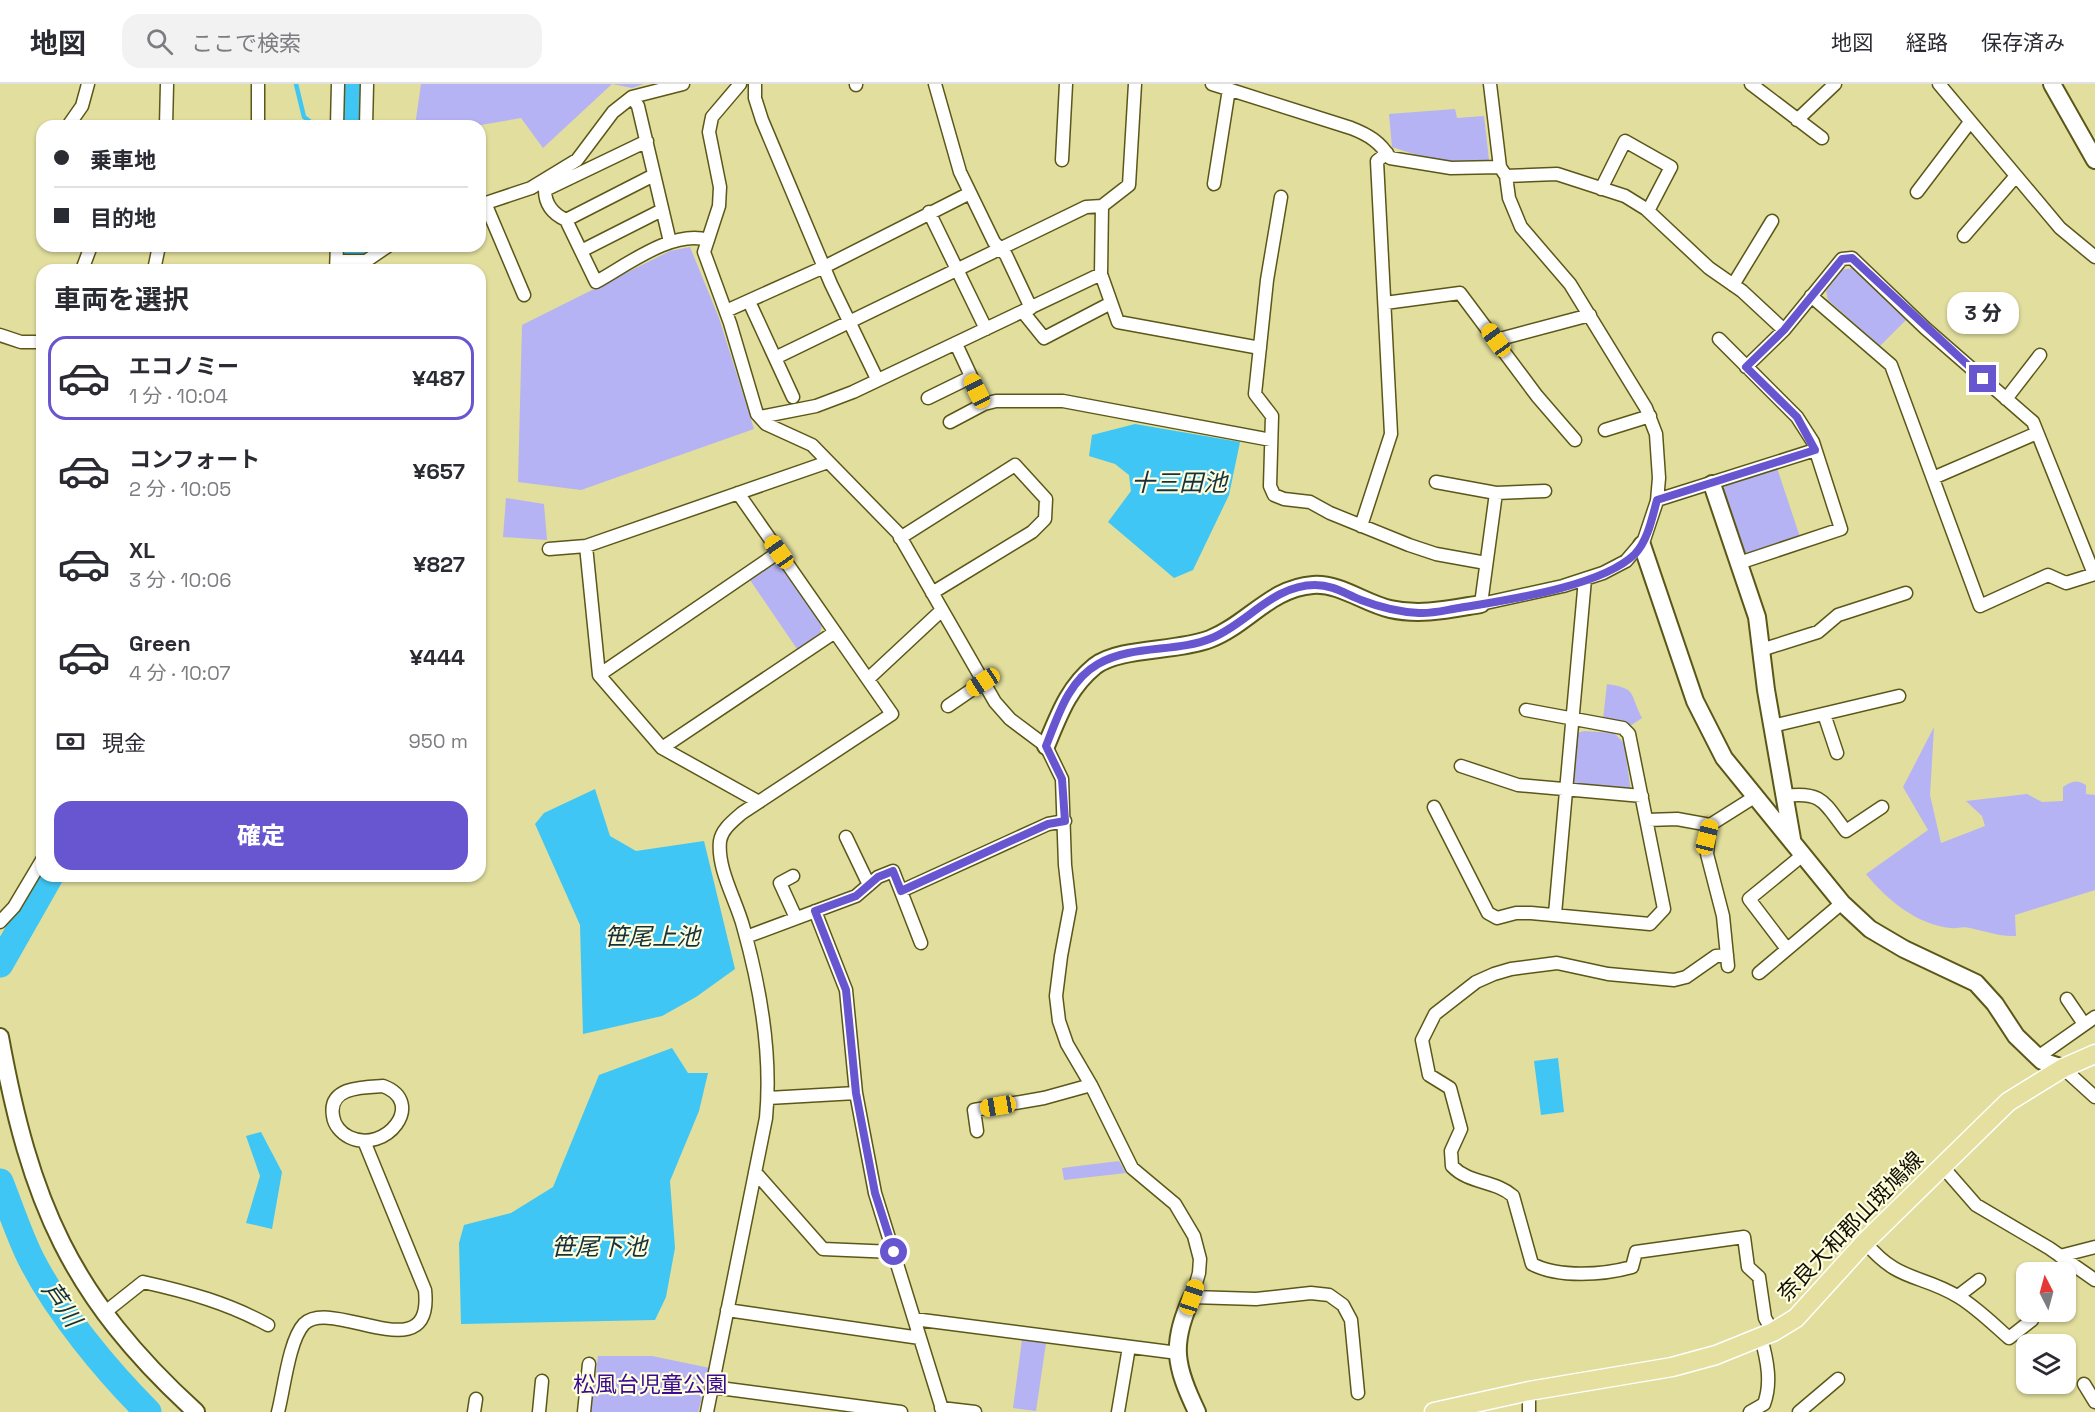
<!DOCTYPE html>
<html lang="ja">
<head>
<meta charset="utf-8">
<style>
	:root { --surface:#fff; --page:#f2f2f3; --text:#2b2b33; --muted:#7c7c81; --line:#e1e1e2; --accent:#6856d0 }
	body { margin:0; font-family:"Space Grotesk","Noto Sans JP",sans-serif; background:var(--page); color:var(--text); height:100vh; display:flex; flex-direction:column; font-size:22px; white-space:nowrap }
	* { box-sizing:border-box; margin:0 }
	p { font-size:20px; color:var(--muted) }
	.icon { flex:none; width:33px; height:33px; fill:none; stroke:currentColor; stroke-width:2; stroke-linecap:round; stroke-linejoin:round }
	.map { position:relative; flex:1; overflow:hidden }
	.details { position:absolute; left:36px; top:180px; width:450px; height:618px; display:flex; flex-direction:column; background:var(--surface); border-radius:18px; box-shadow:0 2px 4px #0004 }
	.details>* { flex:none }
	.guide { position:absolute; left:36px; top:36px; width:450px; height:132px; border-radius:18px; box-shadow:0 2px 4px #0004; display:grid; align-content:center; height:132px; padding:0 18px; background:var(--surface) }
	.needle { width:39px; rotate:354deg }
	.controls { position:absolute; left:2016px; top:1178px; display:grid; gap:12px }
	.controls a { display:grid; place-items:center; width:60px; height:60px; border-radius:12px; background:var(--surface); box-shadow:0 2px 4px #0004; font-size:30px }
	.end { position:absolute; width:27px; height:27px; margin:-14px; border:8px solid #6856d0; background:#fff; box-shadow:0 0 0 3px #fff }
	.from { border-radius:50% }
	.bubble { position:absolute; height:42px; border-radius:18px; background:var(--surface); box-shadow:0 2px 4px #0004; font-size:20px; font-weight:800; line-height:42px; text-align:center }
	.car { position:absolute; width:18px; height:36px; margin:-18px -9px; border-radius:8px; box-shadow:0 0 4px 2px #0007; background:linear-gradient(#f5c518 24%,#345 0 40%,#f5c518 0 76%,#345 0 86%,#f5c518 0) }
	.guide b { display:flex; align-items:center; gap:21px; height:57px; font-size:22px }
	.guide b+b { border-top:2px solid var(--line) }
	.guide i { width:15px; height:15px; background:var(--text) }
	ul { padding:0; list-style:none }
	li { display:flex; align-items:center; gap:18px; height:84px; margin:0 12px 9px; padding:0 6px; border:3px solid transparent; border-radius:18px }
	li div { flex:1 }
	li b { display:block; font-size:22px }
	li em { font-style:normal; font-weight:800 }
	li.on { border-color:var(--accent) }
	li>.icon { width:54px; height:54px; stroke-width:1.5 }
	h2 { padding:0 18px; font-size:27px; line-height:72px }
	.pay { display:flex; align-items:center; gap:15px; height:66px; padding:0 18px; font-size:22px }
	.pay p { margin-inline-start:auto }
	.cta { display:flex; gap:12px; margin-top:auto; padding:12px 18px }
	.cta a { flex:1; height:69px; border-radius:18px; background:var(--accent); color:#fff; font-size:24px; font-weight:800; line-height:69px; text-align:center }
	header { display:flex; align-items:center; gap:36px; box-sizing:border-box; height:84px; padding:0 30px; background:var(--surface); border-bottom:2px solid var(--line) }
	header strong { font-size:28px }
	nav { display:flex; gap:33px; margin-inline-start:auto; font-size:21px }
	.search { width:420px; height:54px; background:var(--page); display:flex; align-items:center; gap:15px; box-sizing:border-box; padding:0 21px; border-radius:18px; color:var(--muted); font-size:22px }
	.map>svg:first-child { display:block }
	.green { fill:#b5b3f3 }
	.water { fill:#3fc6f4 }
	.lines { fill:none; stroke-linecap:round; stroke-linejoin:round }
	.stream { stroke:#3fc6f4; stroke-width:4.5 }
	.river { stroke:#3fc6f4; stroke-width:27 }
	.street-casing { stroke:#5b5718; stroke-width:15 }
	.secondary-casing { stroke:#5b5718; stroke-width:20 }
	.primary-casing { stroke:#fff; stroke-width:21 }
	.street { stroke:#fff; stroke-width:12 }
	.secondary { stroke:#fff; stroke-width:16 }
	.primary { stroke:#e5e09f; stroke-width:18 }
	.route { stroke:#6856d0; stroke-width:8 }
	.labels { text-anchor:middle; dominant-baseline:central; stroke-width:4.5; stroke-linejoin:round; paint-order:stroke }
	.street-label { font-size:22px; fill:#110f00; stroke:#fefdde }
	.park-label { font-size:22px; fill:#3a0b96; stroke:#fefdde }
	.water-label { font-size:24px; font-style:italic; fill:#16313c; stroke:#fefdde }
</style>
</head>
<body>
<header>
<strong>地図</strong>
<div class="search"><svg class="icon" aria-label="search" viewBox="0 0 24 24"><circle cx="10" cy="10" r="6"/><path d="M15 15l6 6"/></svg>ここで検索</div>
<nav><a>地図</a><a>経路</a><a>保存済み</a></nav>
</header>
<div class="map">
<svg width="2095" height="1328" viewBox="0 0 2095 1328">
	<rect width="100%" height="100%" fill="#e1de9e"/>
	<path class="green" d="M 421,0 L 644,0 L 632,4 L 612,0 L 543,64 L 521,34 L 475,42 L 415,42 Z
		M 1455,25 L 1457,34 L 1484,32 L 1489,76 L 1482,79 L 1432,76 L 1392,63 L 1389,30 Z
		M 690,163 L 719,234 L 754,345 L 581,406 L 518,398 L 522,241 L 670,167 Z
		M 1852,184 L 1906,236 L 1880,262 L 1828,216 L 1826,207 L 1842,186 Z
		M 1777,384 L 1800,453 L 1751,470 L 1741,467 L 1722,408 L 1727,399 Z
		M 506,414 L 544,420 L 547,456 L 503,453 Z
		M 774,480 L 784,483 L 822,541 L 820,549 L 797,565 L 750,496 Z
		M 1607,600 C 1638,605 1629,609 1642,634 L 1630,642 L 1627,639 L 1603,635 Z
		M 1934,643 L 1930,711 L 1941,759 L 1985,742 L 1982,732 L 1966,717 L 2027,710 L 2042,718 L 2063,717 L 2063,703 C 2072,697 2076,695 2086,701 L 2086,710 L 2095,711 L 2095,806 L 2015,831 L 2016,852 C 2000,853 1985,847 1970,844 C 1963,842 1957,845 1951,844 C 1917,841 1886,815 1866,790 L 1928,746 L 1903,703 Z
		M 1584,647 L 1614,649 L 1624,659 L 1631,708 L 1573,705 L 1577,649 Z
		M 1119,1077 L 1126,1089 L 1064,1096 L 1062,1084 Z
		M 1022,1256 L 1046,1259 L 1036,1327 L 1013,1324 Z
		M 598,1272 L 652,1272 L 710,1284 L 698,1328 L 591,1328 Z"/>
	<path class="water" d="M 1135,340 L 1240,358 L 1229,411 L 1193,486 L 1174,494 L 1108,438 L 1131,407 L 1129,391 L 1115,380 L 1089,372 L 1092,351 Z
		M 595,705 L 610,752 L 636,767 L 704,757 L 735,885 L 696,913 L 662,932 L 583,950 L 580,841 L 535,740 L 544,729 Z
		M 672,964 L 688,989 L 708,989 L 699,1027 L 670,1097 L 675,1164 L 666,1213 L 655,1236 L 461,1240 L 459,1159 L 464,1141 L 511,1129 L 553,1103 L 599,991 Z
		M 1558,974 L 1564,1028 L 1541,1031 L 1534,977 Z
		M 261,1048 L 282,1088 L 272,1145 L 246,1139 L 260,1092 L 246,1052 Z"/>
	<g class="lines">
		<path class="stream" d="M 296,0 L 304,33 L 316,42"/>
		<path class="river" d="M 353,0 L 354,42
			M 353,186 L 353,162
			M 0,880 L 50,792
			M 0,1098 C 10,1123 19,1151 31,1175 C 58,1228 106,1286 148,1328"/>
		<defs>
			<path id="street" d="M 740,0 L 712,33 L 709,48 L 720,103 L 719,122 L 704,168 L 730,239 L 757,330 L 766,340 L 812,361 L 898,449 L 995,618 L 1010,635 L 1046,662 L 1062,695 L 1065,781 L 1070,824 L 1061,872 L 1056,912 L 1059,937 L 1067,960 L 1091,1001 L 1132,1084 L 1175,1120 L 1194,1152 L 1200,1175 L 1199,1189 L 1192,1213 L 1256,1215 L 1311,1209 L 1329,1211 L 1343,1221 L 1351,1236 L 1358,1309
				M 755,0 L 755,14 L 762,36 L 831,200 L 877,295
				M 856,0 L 856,1
				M 935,0 L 960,88 L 994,158 L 1006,171 L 1031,224
				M 1212,0 L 1351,44 C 1369,51 1380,58 1390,74 L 1451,84 L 1500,83
				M 1490,0 L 1500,83 L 1506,92 L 1509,114 L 1521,143 L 1570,200 L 1646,324 L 1656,350 L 1659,394 L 1657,417 L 1644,456 L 1626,477 L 1603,489 L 1563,502 L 1481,520 L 1496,409
				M 1751,0 L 1822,54
				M 1939,0 L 2060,144 L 2095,173
				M 632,13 L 638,22 L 670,158
				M 1797,36 L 1835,0
				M 68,42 L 82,22 L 88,0
				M 166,42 L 167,0
				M 258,42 L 258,0
				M 337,42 L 338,0
				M 366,42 L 367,0
				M 647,57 L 545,106 C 545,121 553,130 566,136 L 654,91
				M 1062,76 L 1066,0
				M 1506,92 L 1557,90 L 1625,112 L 1646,125 L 1709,184 L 1742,207 L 1784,246
				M 1214,100 L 1229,5
				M 1601,105 L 1625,57 L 1671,83 L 1648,127
				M 1917,108 L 1970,38
				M 1281,113 L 1267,196 L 1255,310 L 1272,332 L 1270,402 L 1274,411 L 1284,415 L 1310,418 L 1330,429 L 1409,461 L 1436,470 L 1486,479
				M 485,119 L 524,211
				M 480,121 L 531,104 L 577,76 L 613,28 L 632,13 L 683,0
				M 1102,122 L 1101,190 L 1118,238 L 1260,264
				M 929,128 L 986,245
				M 566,136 L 596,198 C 627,181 673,145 708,156
				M 1964,152 L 2016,92
				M 581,167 L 662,126
				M 337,177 L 366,177
				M 366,177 L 388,162
				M 82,186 L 91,162
				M 154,186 L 159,162
				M 336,186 L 337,162
				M 1733,201 L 1772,137
				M 1811,212 L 1891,281 L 1980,522 L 2048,491 L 2066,499 L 2095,490
				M 1385,219 L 1460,209 L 1537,312 L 1575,356
				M 752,224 L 793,313
				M 726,227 L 824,183 L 970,109
				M 1023,228 L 1044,254 L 1111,219
				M 0,251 L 21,258 L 42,258
				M 1719,255 L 1797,333 L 1813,358 L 1841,445 L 1739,479
				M 1496,256 L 1590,231
				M 956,260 L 984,320 L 996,317 L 1063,317 L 1271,356
				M 775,274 L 1086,123 L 1102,122 L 1129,101 L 1135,0
				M 1746,283 L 1784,246 L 1842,175 L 1852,174 L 1925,244 L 2033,338 L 2094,490
				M 928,314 L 971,293
				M 2006,315 L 2040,271
				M 760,333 L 816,322 L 853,308 L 1101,190
				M 950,338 L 984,320
				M 1605,346 L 1650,332
				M 1933,394 L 2037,349
				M 1436,398 L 1496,409 L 1545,407
				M 1657,416 L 1815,366
				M 1361,442 L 1391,350 L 1377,77 L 1387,69
				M 900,454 L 1015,381 L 1046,415 L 1045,435 L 1032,448 L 932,509
				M 549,465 L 586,462
				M 1761,566 L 1818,548 L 1838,531 L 1906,509
				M 599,591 L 779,468
				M 868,595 L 942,526
				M 948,622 L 983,598
				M 1824,630 L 1837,669
				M 1772,642 L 1899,612
				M 662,664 L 835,548
				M 1461,682 L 1518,701 L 1642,712
				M 1785,712 C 1823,707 1824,719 1846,747 L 1882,723
				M 759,718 L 662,664 L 599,591 L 586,462 L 828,378
				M 1434,723 L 1488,829 L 1497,834 L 1516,829 L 1531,829 L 1650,840 L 1664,825 L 1629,650 L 1623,644 L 1526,626
				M 1647,736 L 1677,735 L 1710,741 L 1756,712
				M 1710,741 L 1707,770 L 1723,832 L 1728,882
				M 846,753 L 869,801
				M 793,792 L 780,799 L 796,834
				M 901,807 L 1048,740 L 1065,737
				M 815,827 L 846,906 L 856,1009 L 875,1109 L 943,1328
				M 1555,830 L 1585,495
				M 0,838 L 14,823 L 42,776
				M 746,853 L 856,812 L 878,793 L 893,787 L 921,859
				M 1787,865 L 1749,815 L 1804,770
				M 1727,871 L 1716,872 L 1686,893 L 1674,896 L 1608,890 L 1557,879 L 1511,885 L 1494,890 L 1476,898 L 1435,930 L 1422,956 L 1429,991 L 1450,1004 L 1461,1045 L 1451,1067 L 1452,1082 C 1469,1100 1495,1096 1513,1112 L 1532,1180 C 1559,1194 1603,1191 1632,1183 L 1636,1168 L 1744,1153 L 1748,1183 L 1759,1193 L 1765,1234 L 1773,1248
				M 1759,889 L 1842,819
				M 2067,915 L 2084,940
				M 2038,973 L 2095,933
				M 2063,984 L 2095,1013
				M 383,1002 C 427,1018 386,1071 349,1053 C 341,1049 334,1041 333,1032 C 328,1003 362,1003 383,1002 Z
				M 768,1014 L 856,1009
				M 977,1047 L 974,1026 L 1044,1014 L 1091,1001
				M 1942,1082 L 1976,1121 L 2049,1164 L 2095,1196
				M 755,1088 L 823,1165 L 894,1168
				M 1865,1158 C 1899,1199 1919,1189 1959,1213 C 1977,1224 1993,1240 2009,1254 L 2032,1236
				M 2060,1172 L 2095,1163
				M 1958,1212 L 1979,1196
				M 727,1226 L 920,1254
				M 104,1229 L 143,1198 C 188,1208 228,1219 268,1241
				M 914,1235 L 1178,1269
				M 2084,1300 L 2095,1318
				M 712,1303 L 901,1328
				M 941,1324 L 975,1328
				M 278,1328 C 284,1305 289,1256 304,1240 C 332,1212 434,1289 425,1206 L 364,1057
				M 474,1328 L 476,1315
				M 539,1328 L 542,1297
				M 584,1328 L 589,1280
				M 707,1328 L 766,1034 C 772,971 760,902 743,842 C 736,816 717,785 720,757 C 722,745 733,737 742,729 L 892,630 L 738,409
				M 1118,1328 L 1129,1263
				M 1529,1328 L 1529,1307
				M 1750,1328 L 1764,1320 C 1772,1299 1767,1275 1761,1254
				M 1799,1328 L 1838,1295"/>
			<path id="secondary" d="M 2052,0 L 2095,76
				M 1712,400 L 1757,533 L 1766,606 L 1792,755
				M 1642,461 L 1695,617 L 1724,674 L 1842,819 L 1870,845 L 1904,865 L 1976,899 L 1995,920 L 2016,952 L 2042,977 L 2063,984
				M 1046,662 C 1059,631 1068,604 1095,582 C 1120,563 1176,568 1210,555 C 1247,541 1270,504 1313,501 C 1340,499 1364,519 1390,525 C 1421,532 1450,525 1481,520
				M 0,953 C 30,1118 70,1213 196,1328
				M 1192,1213 C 1170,1260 1175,1282 1197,1328"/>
			<path id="primary" d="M 1434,1328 L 1529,1307 L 1672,1283 L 1716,1271 L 1773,1248 L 1796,1234 L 1865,1158 L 2008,1018 L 2063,984 L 2095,970"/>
		</defs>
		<use href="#street" class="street-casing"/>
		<use href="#secondary" class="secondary-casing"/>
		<use href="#primary" class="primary-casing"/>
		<use href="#street" class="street"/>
		<use href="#secondary" class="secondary"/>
		<use href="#primary" class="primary"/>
	</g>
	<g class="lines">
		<path class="route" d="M 894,1168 L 875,1109 L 856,1009 L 846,906 L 815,827 L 856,812 L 878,793 L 893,787 L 901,807 L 1048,740 L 1065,737 L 1062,695 L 1046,662 C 1058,632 1068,597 1098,580 C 1133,560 1176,569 1212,554 C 1248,539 1273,501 1315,501 C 1334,501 1345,510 1361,516 C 1379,523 1400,528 1419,529 C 1431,530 1446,526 1459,524 C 1506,516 1601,503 1635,470 C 1648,456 1652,434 1657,416 L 1815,366 L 1797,333 L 1746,283 L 1784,246 L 1842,175 L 1852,174 L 1983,295"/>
	</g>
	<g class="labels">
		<g class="street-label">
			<text transform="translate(1850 1142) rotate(-46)">奈良大和郡山斑鳩線</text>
		</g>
		<g class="park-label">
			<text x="650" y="1300">松風台児童公園</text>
		</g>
		<g class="water-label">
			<text x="1179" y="398">十三田池</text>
			<text x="652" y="852">笹尾上池</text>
			<text x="599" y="1162">笹尾下池</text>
			<text transform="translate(62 1220) rotate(55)">芦川</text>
		</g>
	</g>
</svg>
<div class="controls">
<a><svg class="needle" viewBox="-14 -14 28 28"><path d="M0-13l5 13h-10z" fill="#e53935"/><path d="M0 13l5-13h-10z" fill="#7c7c81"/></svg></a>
<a><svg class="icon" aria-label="layers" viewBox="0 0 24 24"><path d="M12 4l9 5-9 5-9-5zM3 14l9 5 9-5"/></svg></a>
</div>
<i class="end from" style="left:894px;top:1168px"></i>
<i class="end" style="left:1983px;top:295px"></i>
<div class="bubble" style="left:1947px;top:208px;width:72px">3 分</div>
<i class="car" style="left:1496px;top:256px;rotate:324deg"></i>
<i class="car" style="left:977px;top:307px;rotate:334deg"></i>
<i class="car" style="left:779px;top:468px;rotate:325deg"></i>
<i class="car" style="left:983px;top:598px;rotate:237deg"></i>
<i class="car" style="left:1707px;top:753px;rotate:14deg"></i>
<i class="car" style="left:998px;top:1022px;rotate:260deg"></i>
<i class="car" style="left:1192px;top:1213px;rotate:18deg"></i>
<div class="guide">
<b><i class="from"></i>乗車地</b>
<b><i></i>目的地</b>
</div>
<section class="details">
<h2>車両を選択</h2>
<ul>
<li class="on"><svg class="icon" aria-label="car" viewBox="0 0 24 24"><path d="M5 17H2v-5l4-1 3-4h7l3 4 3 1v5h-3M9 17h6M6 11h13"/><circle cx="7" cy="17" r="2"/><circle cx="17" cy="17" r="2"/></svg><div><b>エコノミー</b><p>1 分 · 10:04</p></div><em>¥487</em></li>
<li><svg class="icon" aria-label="car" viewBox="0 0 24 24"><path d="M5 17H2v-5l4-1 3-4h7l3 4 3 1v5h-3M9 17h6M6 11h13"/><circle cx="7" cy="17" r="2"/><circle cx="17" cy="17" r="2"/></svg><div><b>コンフォート</b><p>2 分 · 10:05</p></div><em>¥657</em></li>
<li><svg class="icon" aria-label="car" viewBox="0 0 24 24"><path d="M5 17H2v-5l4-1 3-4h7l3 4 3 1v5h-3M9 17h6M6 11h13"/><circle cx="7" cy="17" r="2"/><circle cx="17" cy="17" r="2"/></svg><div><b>XL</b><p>3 分 · 10:06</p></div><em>¥827</em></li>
<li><svg class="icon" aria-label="car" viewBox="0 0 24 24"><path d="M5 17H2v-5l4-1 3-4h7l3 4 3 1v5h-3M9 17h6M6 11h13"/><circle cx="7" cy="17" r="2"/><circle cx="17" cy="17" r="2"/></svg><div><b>Green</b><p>4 分 · 10:07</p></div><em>¥444</em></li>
</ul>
<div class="pay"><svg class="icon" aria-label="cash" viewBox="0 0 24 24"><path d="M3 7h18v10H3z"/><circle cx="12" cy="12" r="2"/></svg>現金<p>950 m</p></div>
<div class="cta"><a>確定</a></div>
</section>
</div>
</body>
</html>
